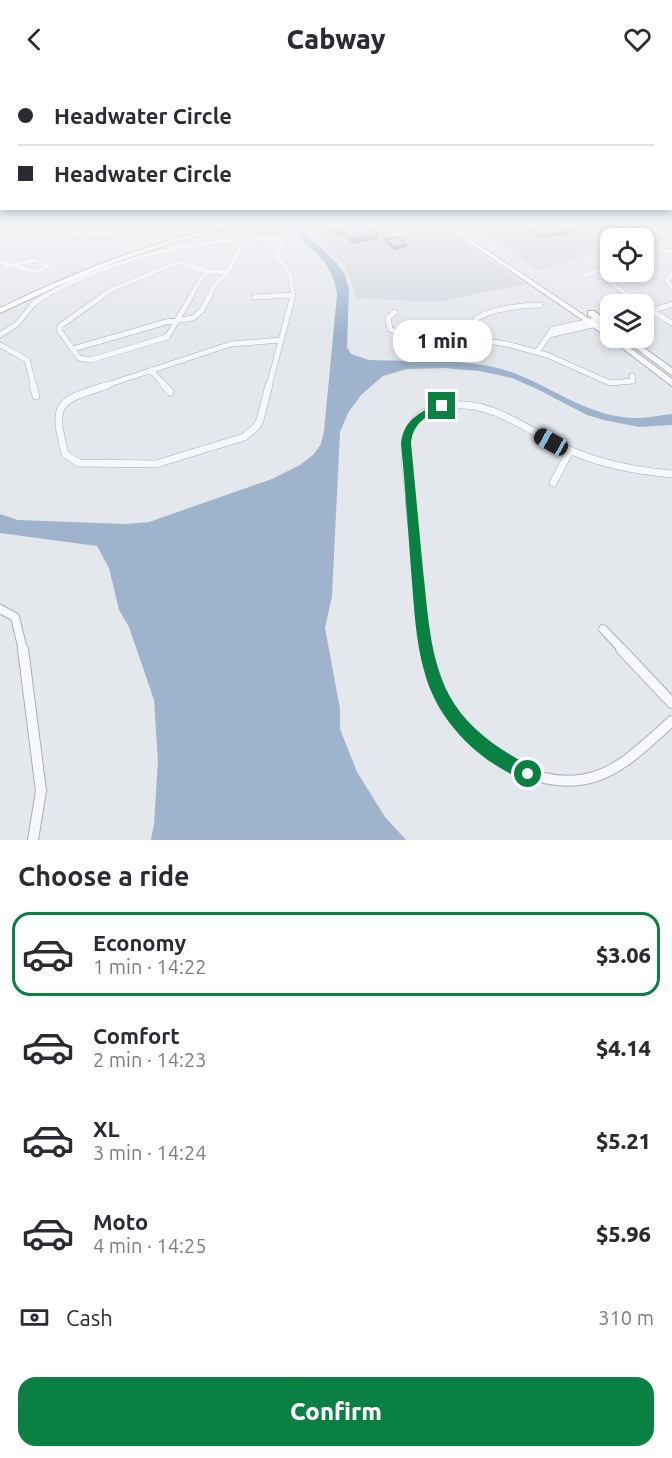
<!DOCTYPE html>
<html lang="en">
<head>
<meta charset="utf-8">
<style>
	:root { --surface:#fff; --page:#f2f2f3; --text:#2b2b33; --muted:#7c7c81; --line:#e1e1e2; --accent:#0b8043 }
	body { margin:0; font-family:Ubuntu,sans-serif; background:var(--page); color:var(--text); height:100vh; display:flex; flex-direction:column; font-size:22px; white-space:nowrap }
	* { box-sizing:border-box; margin:0 }
	p { font-size:20px; color:var(--muted) }
	.icon { flex:none; width:33px; height:33px; fill:none; stroke:currentColor; stroke-width:2; stroke-linecap:round; stroke-linejoin:round }
	.map { position:relative; height:762px; overflow:hidden }
	.panel { display:flex; flex-direction:column; background:var(--surface); flex:1 }
	.panel>* { flex:none }
	.banner { position:absolute; left:0px; top:0px; width:672px; height:132px; box-shadow:0 3px 9px #0003; display:grid; align-content:center; height:132px; padding:0 18px; background:var(--surface) }
	.tools { position:absolute; left:600px; top:150px; display:grid; gap:12px }
	.tools a { display:grid; place-items:center; width:54px; height:54px; border-radius:12px; background:var(--surface); box-shadow:0 3px 9px #0003; font-size:30px }
	.end { position:absolute; width:27px; height:27px; margin:-14px; border:8px solid #0b8043; background:#fff; box-shadow:0 0 0 3px #fff }
	.from { border-radius:50% }
	.bubble { position:absolute; height:42px; border-radius:18px; background:var(--surface); box-shadow:0 3px 9px #0003; font-size:20px; font-weight:800; line-height:42px; text-align:center }
	.car { position:absolute; width:18px; height:36px; margin:-18px -9px; border-radius:8px; box-shadow:0 0 4px 2px #0007; background:linear-gradient(#222 24%,#8ab4d8 0 40%,#222 0 76%,#8ab4d8 0 86%,#222 0) }
	.banner b { display:flex; align-items:center; gap:21px; height:57px; font-size:22px }
	.banner b+b { border-top:2px solid var(--line) }
	.banner i { width:15px; height:15px; background:var(--text) }
	ul { padding:0; list-style:none }
	li { display:flex; align-items:center; gap:18px; height:84px; margin:0 12px 9px; padding:0 6px; border:3px solid transparent; border-radius:18px }
	li div { flex:1 }
	li b { display:block; font-size:22px }
	li em { font-style:normal; font-weight:800 }
	li.active { border-color:var(--accent) }
	li>.icon { width:54px; height:54px; stroke-width:1.5 }
	h2 { padding:0 18px; font-size:27px; line-height:72px }
	.pay { display:flex; align-items:center; gap:15px; height:66px; padding:0 18px; font-size:22px }
	.pay p { margin-inline-start:auto }
	.button { display:flex; gap:12px; margin-top:auto; padding:12px 18px }
	.button a { flex:1; height:69px; border-radius:18px; background:var(--accent); color:#fff; font-size:24px; font-weight:800; line-height:69px; text-align:center }
	header { display:flex; justify-content:space-between; align-items:center; height:78px; padding:0 18px; background:var(--surface); font-size:27px; font-weight:800 }
	.map>svg:first-child { display:block }
	.built { fill:#d2d6de }
	.water { fill:#9fb4cc }
	.lines { fill:none; stroke-linecap:round; stroke-linejoin:round }
	.street-far4-casing { stroke:#a9aeb7; stroke-width:4.5 }
	.street-far3-casing { stroke:#a9aeb7; stroke-width:6 }
	.street-far2-casing { stroke:#a9aeb7; stroke-width:8 }
	.street-far1-casing { stroke:#a9aeb7; stroke-width:10 }
	.street-casing { stroke:#a9aeb7; stroke-width:12 }
	.secondary-casing { stroke:#a9aeb7; stroke-width:2 }
	.street-far4 { stroke:#f7f8fa; stroke-width:4 }
	.street-far3 { stroke:#f7f8fa; stroke-width:5 }
	.street-far2 { stroke:#f7f8fa; stroke-width:7 }
	.street-far1 { stroke:#f7f8fa; stroke-width:8 }
	.street { stroke:#f7f8fa; stroke-width:10 }
	.secondary { fill:#fff; fill-rule:evenodd }
	.wall { fill:#a1a5ae }
	.shaded-wall { fill:#83868d }
	.building { fill:#bbc0ca; stroke:#83868d; stroke-width:1.5 }
	.route { fill:#0b8043 }
</style>
</head>
<body>
<header><svg class="icon" aria-label="back" viewBox="0 0 24 24"><path d="M15 5l-7 7 7 7"/></svg>Cabway<svg class="icon" aria-label="heart" viewBox="0 0 24 24"><path d="M12 20l-8-8c-3-5 5-10 8-4 3-6 11-1 8 4z"/></svg></header>
<div class="map">
<svg width="672" height="762" viewBox="0 0 672 762">
	<rect width="100%" height="100%" fill="#e4e7ec"/>
	<path class="built" d="M 303,148 L 442,148 L 524,206 L 437,224 L 357,220 L 345,188 Z
		M 470,148 L 594,148 L 596,161 L 590,173 L 575,181 L 538,192 Z"/>
	<path class="water" d="M 285,148 L 298,148 L 337,185 L 344,195 L 349,211 L 347,269 L 351,276 L 369,282 C 411,284 456,280 498,290 C 541,301 577,333 622,339 C 639,342 655,338 672,336 L 672,347 L 639,349 L 604,342 L 587,337 L 537,311 L 512,300 L 479,293 L 444,290 L 407,291 L 383,298 L 361,317 L 348,335 L 340,354 L 332,518 L 325,550 L 340,631 L 340,651 L 357,694 L 385,739 L 406,762 L 151,762 L 154,746 L 158,683 L 154,622 L 129,549 L 119,532 L 109,490 L 97,468 L 0,455 L 0,436 L 18,442 L 125,446 L 149,444 L 272,401 L 300,387 L 314,376 L 321,366 L 324,353 L 337,217 C 334,184 309,168 285,148 Z"/>
	<g class="lines">
		<defs>
			<path id="street-far4" d="M 55,148 C 82,166 114,156 143,148
				M 627,148 L 672,155
				M 280,161 L 283,166 L 277,178 L 290,196 L 293,218
				M 644,169 L 672,174
				M 0,184 L 9,186
				M 6,189 L 34,182 L 48,188 L 34,194 L 16,188
				M 610,193 L 607,201 L 628,218
				M 208,194 L 228,194 L 239,172 L 224,150
				M 672,195 L 667,203 L 672,209
				M 586,197 L 610,188
				M 44,218 C 106,186 172,165 243,162 C 255,161 268,160 280,161
				M 102,218 L 113,211 L 174,186 L 183,185 L 208,194
				M 191,218 L 202,199 L 208,194
				M 209,218 L 214,208 L 228,194
				M 265,218 L 293,217"/>
			<path id="street-far3" d="M 104,217 L 60,248 L 59,252 L 79,280 L 91,282 L 167,259 L 192,217
				M 626,217 L 641,226
				M 254,219 L 293,217
				M 644,228 L 672,245
				M 652,233 L 672,226
				M 395,234 L 388,240 L 390,251 L 403,257 L 456,259 L 507,266 L 547,277 L 610,305 L 633,303 L 632,298
				M 644,237 L 652,233
				M 0,257 L 17,246 L 34,225 L 47,217
				M 549,257 L 610,243
				M 473,260 L 474,243 C 486,231 523,227 540,227
				M 0,267 L 27,282 L 34,308
				M 73,271 L 166,244 L 193,240 L 202,232 L 210,217
				M 537,274 L 553,251 L 610,239
				M 151,292 L 165,308
				M 104,308 L 231,266 L 281,262
				M 269,308 L 293,217"/>
			<path id="street-far2" d="M 33,307 L 36,318
				M 108,307 C 59,323 51,322 65,376 L 79,385 L 156,386 L 244,359 L 256,349 L 260,342 L 269,307
				M 164,307 L 170,314
				M 553,405 L 570,373
				M 410,424 C 408,403 401,375 408,355 C 419,322 466,323 492,333 C 521,343 545,363 574,374 C 605,387 638,393 672,396"/>
			<path id="street-far1" d="M 410,422 L 420,522 L 428,572
				M 0,531 L 15,539 L 23,572
				M 603,551 L 623,572"/>
			<path id="street" d="M 23,571 L 41,713 L 33,762
				M 427,571 C 433,597 442,624 459,646 C 488,684 546,713 594,699 C 624,690 649,663 672,643
				M 621,571 L 672,625"/>
			<path id="secondary" d="M 226,148 L 236,148 L 175,164 L 116,184 L 58,208 L 0,235 L 0,230 C 73,195 147,165 226,148 Z
				M 445,148 L 451,148 L 610,255 L 610,260 L 617,260 L 672,301 L 672,308 L 609,260 Z
				M 588,233 L 594,233 L 610,245 L 610,250 L 588,237 Z
				M 622,260 L 630,260 L 672,290 L 672,297 Z"/>
		</defs>
		<use href="#street-far4" class="street-far4-casing"/>
		<use href="#street-far3" class="street-far3-casing"/>
		<use href="#street-far2" class="street-far2-casing"/>
		<use href="#street-far1" class="street-far1-casing"/>
		<use href="#street" class="street-casing"/>
		<use href="#secondary" class="secondary-casing"/>
		<use href="#street-far4" class="street-far4"/>
		<use href="#street-far3" class="street-far3"/>
		<use href="#street-far2" class="street-far2"/>
		<use href="#street-far1" class="street-far1"/>
		<use href="#street" class="street"/>
		<use href="#secondary" class="secondary"/>
	</g>
	<path class="wall" d="M 323,148 L 366,148 L 378,161 L 351,166 L 343,158 L 336,159 Z
		M 520,148 L 576,148 L 573,156 L 538,160 Z
		M 385,161 L 407,169 L 394,172 L 385,164 Z"/>
	<path class="shaded-wall" d="M 343,153 L 343,158 L 336,159 L 336,155 Z
		M 574,153 L 573,156 L 538,160 L 539,157 Z
		M 378,156 L 378,161 L 351,166 L 351,161 Z
		M 407,166 L 407,169 L 394,172 L 394,169 Z"/>
	<path class="building" d="M 328,148 L 366,148 L 378,156 L 351,161 L 343,153 L 336,155 Z
		M 525,148 L 576,148 L 574,153 L 539,157 Z
		M 398,159 L 407,166 L 394,169 L 385,161 Z"/>
	<linearGradient id="sky" x2="0" y2="1"><stop stop-color="#8bb4dd"/><stop offset="0.58" stop-color="#f3f4f6"/><stop offset="1" stop-color="#f3f4f6" stop-opacity="0"/></linearGradient>
	<rect width="672" height="255" fill="url(#sky)"/>
	<path class="route" d="M 442,325 L 445,326 L 445,330 C 428,337 413,344 411,365 C 415,407 419,450 423,492 C 428,534 429,579 449,617 C 468,652 500,672 534,690 L 536,696 L 534,702 L 528,704 C 481,685 439,646 425,596 C 415,562 414,526 411,492 C 408,449 405,407 401,365 C 404,341 422,332 442,325 Z"/>
</svg>
<div class="tools">
<a><svg class="icon" aria-label="locate" viewBox="0 0 24 24"><circle cx="12" cy="12" r="6"/><path d="M12 2v4M12 18v4M2 12h4M18 12h4"/></svg></a>
<a><svg class="icon" aria-label="layers" viewBox="0 0 24 24"><path d="M12 4l9 5-9 5-9-5zM3 14l9 5 9-5"/></svg></a>
</div>
<i class="end from" style="left:528px;top:696px"></i>
<i class="end" style="left:442px;top:328px"></i>
<div class="bubble" style="left:393px;top:242px;width:99px">1 min</div>
<i class="car" style="left:551px;top:364px;rotate:299deg"></i>
<div class="banner">
<b><i class="from"></i>Headwater Circle</b>
<b><i></i>Headwater Circle</b>
</div>
</div>
<section class="panel">
<h2>Choose a ride</h2>
<ul>
<li class="active"><svg class="icon" aria-label="car" viewBox="0 0 24 24"><path d="M5 17H2v-5l4-1 3-4h7l3 4 3 1v5h-3M9 17h6M6 11h13"/><circle cx="7" cy="17" r="2"/><circle cx="17" cy="17" r="2"/></svg><div><b>Economy</b><p>1 min · 14:22</p></div><em>$3.06</em></li>
<li><svg class="icon" aria-label="car" viewBox="0 0 24 24"><path d="M5 17H2v-5l4-1 3-4h7l3 4 3 1v5h-3M9 17h6M6 11h13"/><circle cx="7" cy="17" r="2"/><circle cx="17" cy="17" r="2"/></svg><div><b>Comfort</b><p>2 min · 14:23</p></div><em>$4.14</em></li>
<li><svg class="icon" aria-label="car" viewBox="0 0 24 24"><path d="M5 17H2v-5l4-1 3-4h7l3 4 3 1v5h-3M9 17h6M6 11h13"/><circle cx="7" cy="17" r="2"/><circle cx="17" cy="17" r="2"/></svg><div><b>XL</b><p>3 min · 14:24</p></div><em>$5.21</em></li>
<li><svg class="icon" aria-label="car" viewBox="0 0 24 24"><path d="M5 17H2v-5l4-1 3-4h7l3 4 3 1v5h-3M9 17h6M6 11h13"/><circle cx="7" cy="17" r="2"/><circle cx="17" cy="17" r="2"/></svg><div><b>Moto</b><p>4 min · 14:25</p></div><em>$5.96</em></li>
</ul>
<div class="pay"><svg class="icon" aria-label="cash" viewBox="0 0 24 24"><path d="M3 7h18v10H3z"/><circle cx="12" cy="12" r="2"/></svg>Cash<p>310 m</p></div>
<div class="button"><a>Confirm</a></div>
</section>
</body>
</html>
